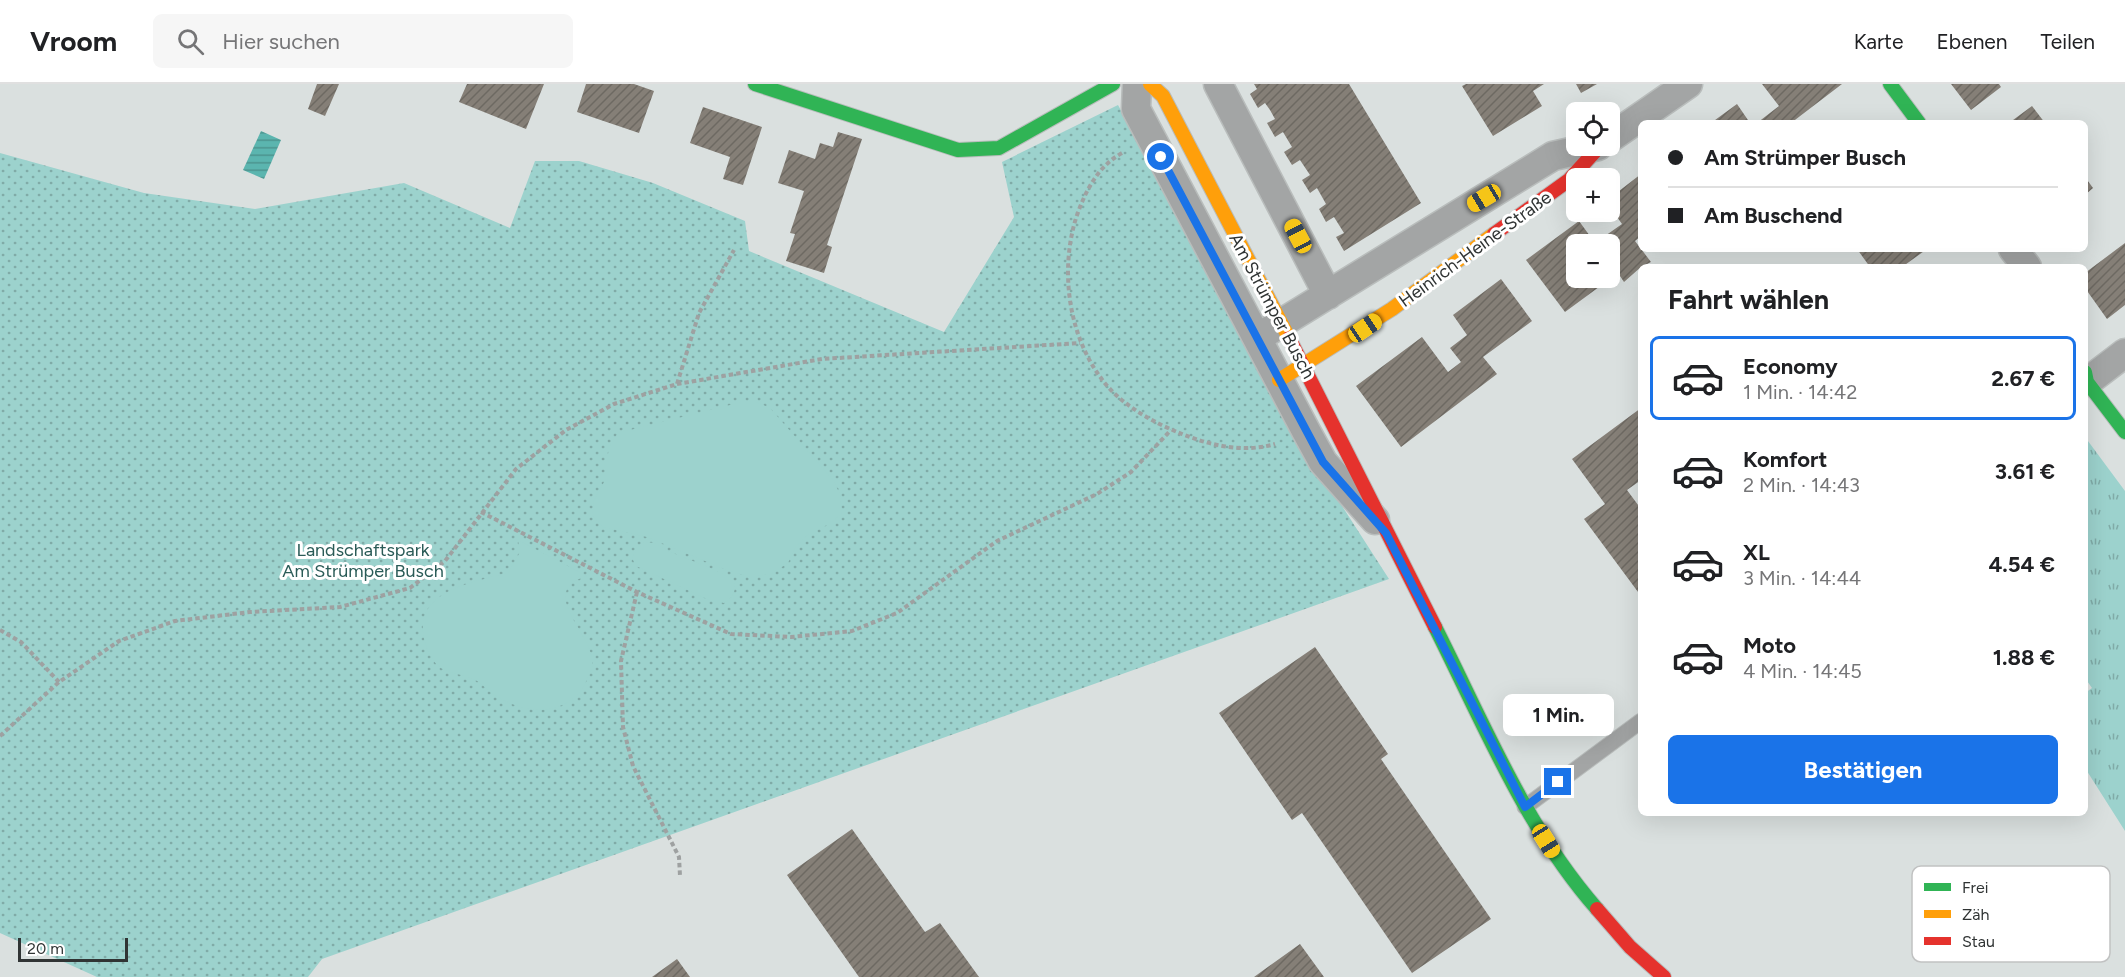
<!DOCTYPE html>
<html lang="de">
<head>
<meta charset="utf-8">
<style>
	:root { --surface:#fff; --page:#f6f6f6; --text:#202124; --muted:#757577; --line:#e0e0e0; --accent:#1a73e8 }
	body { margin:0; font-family:Figtree,sans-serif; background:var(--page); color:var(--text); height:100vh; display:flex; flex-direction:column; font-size:22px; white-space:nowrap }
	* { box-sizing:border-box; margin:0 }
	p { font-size:20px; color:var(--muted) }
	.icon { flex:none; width:33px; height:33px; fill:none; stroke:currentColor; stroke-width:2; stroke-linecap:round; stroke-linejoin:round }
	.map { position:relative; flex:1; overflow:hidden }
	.sheet { position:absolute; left:1638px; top:180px; width:450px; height:552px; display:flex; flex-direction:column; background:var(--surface); border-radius:9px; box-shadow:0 6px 24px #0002 }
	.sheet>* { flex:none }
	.hud { position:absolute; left:1638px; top:36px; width:450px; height:132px; border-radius:9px; box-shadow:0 6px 24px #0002; display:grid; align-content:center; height:132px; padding:0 30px; background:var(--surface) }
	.controls { position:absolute; left:1566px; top:18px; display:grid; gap:12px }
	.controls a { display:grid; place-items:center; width:54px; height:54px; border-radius:9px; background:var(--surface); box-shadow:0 6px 24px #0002; font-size:30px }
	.scale { position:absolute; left:18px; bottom:15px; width:110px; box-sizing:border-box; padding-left:6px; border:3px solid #303434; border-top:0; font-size:16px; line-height:21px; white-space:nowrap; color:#303434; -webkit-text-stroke:4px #fff; paint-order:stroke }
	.end { position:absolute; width:27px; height:27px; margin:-14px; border:8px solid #1a73e8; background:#fff; box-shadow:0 0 0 3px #fff }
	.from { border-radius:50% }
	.bubble { position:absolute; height:42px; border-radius:9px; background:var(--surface); box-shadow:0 6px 24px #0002; font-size:20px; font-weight:700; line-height:42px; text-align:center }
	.car { position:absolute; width:18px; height:36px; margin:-18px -9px; border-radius:8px; box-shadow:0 0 4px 2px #0007; background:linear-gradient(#f5c518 24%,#345 0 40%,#f5c518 0 76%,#345 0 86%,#f5c518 0) }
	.hud b { display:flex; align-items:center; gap:21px; height:57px; font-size:22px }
	.hud b+b { border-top:2px solid var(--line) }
	.hud i { width:15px; height:15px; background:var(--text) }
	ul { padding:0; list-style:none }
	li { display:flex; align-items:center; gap:18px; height:84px; margin:0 12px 9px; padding:0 18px; border:3px solid transparent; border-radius:9px }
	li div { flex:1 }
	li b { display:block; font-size:22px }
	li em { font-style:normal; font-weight:700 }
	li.selected { border-color:var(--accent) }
	li>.icon { width:54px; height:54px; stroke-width:1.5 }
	h2 { padding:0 30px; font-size:27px; line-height:72px }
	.primary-button { display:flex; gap:12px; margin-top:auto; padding:12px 30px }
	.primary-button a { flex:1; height:69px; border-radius:9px; background:var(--accent); color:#fff; font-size:24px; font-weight:700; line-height:69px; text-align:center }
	header { display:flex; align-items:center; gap:36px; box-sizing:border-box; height:84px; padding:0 30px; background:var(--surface); border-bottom:2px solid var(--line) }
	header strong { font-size:28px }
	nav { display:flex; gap:33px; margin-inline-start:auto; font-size:21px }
	.search { width:420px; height:54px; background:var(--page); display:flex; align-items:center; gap:15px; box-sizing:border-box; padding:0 21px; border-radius:9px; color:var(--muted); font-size:22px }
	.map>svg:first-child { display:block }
	.grass { fill:url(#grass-tufts) }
	.park { fill:url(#park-dots) }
	.garden { fill:#9cd2cd }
	.water { fill:url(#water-rules) }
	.building { fill:url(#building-hatch); fill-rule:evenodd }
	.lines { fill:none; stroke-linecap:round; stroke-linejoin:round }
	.lane-casing { stroke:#b9bdbc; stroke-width:17 }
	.street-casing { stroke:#b9bdbc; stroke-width:31 }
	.fast-casing { stroke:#b9bdbc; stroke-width:16 }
	.slow-casing { stroke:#b9bdbc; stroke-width:16 }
	.jam-casing { stroke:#b9bdbc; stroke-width:16 }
	.path { stroke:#9ea1a1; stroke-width:4; stroke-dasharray:4.5 3; stroke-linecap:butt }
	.lane { stroke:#a3a5a5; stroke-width:15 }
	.street { stroke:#a3a5a5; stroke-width:28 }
	.fast { stroke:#30b455; stroke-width:14 }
	.slow { stroke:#ff9f0a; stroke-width:14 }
	.jam { stroke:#e5322d; stroke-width:14 }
	.route { stroke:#1a73e8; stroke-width:8 }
	.labels { text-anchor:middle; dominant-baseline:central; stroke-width:6; stroke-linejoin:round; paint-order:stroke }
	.street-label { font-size:18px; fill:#303434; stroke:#fff }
	.park-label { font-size:18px; fill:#2a5b57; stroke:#fff }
	.key { fill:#fff; stroke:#c1c2c2; stroke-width:1.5 }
	.key-label { font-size:16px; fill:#303434 }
</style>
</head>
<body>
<header>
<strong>Vroom</strong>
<div class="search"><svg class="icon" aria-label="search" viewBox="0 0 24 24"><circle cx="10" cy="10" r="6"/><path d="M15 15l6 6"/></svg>Hier suchen</div>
<nav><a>Karte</a><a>Ebenen</a><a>Teilen</a></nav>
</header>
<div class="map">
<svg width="2125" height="893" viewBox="0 0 2125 893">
	<defs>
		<pattern id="grass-tufts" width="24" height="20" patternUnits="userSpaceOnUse" patternTransform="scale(1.5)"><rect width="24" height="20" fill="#9cd2cd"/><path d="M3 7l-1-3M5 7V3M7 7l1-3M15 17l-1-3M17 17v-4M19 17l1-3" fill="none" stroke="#80aba7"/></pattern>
		<pattern id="park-dots" width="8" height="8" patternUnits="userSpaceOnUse" patternTransform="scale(1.5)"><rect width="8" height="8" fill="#9cd2cd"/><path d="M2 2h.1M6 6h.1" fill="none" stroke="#80aba7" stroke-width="1.8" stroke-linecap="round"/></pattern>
		<pattern id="water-rules" width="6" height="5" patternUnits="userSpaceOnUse" patternTransform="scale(1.5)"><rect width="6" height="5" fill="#5bb5af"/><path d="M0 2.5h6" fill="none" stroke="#4c948f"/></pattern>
		<pattern id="building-hatch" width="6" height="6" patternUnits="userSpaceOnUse" patternTransform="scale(1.5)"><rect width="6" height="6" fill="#857f77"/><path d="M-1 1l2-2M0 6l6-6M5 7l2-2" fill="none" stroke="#6d6962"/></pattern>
	</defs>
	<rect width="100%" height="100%" fill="#dae0df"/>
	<path class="grass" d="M 2085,353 L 2125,407 L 2125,747 L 2085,684 L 2085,609 L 2092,604 L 2085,594 Z"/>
	<path class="park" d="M 1118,21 L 1324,394 L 1389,495 L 322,875 L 308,893 L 97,893 L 0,849 L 0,69 L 144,109 L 255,125 L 404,99 L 510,144 L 535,77 L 579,77 L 653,99 L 745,137 L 749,167 L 944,248 L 1014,133 L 1002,78 Z"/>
	<path class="garden" d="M 742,318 L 756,318 L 770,324 L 833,396 L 840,410 L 842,429 L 831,439 L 809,450 L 796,462 L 788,479 L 771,490 L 751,493 L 729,487 L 647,453 L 603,443 L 592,431 L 594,416 L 604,398 L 609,363 L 618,349 Z
		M 518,456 L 587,492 C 533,508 598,552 592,583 C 591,588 587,595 585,600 C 578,613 568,620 554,624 C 533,630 510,621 493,610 C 487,606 482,599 475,596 C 462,589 448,591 437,581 C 429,572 424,559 423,548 C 419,504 479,498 509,488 L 520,468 Z
		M 646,458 L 654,459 C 679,475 711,480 734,497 C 736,508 734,513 724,519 L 709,516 L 636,482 L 632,474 L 639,461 Z"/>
	<path class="water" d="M 261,47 L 281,56 L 264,95 L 243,86 Z"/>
	<path class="building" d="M 317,0 L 339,0 L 325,32 L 308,25 Z
		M 467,0 L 544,0 L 526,45 L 459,18 Z
		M 586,0 L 634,0 L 654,7 L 639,49 L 577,28 Z
		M 1254,0 L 1349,0 L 1421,119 L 1344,167 L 1336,153 L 1344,149 L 1334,133 L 1326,138 L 1319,125 L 1326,120 L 1317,104 L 1310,109 L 1302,96 L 1310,91 L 1300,76 L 1292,81 L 1284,68 L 1292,63 L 1283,48 L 1275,53 L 1267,39 L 1275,35 L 1270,26 L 1265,19 L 1258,24 L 1250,10 L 1257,5 Z
		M 1466,0 L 1544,0 L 1533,7 L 1542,22 L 1493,52 L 1462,2 Z
		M 1576,0 L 1597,0 L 1581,9 Z
		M 1762,0 L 1842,0 L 1791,39 L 1757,39 L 1779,22 Z
		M 1951,0 L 1999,0 L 2001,3 L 1971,26 Z
		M 1737,20 L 1750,39 L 1711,39 Z
		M 2032,22 L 2045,39 L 2009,39 Z
		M 703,23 L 762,43 L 743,101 L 723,95 L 730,73 L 690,59 Z
		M 838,48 L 862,55 L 827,161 L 832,163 L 824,189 L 786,177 L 795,150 L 790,149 L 804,107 L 778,99 L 789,66 L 815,75 L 820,59 L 833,63 Z
		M 1641,90 L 1641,152 L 1635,157 L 1651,178 L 1641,183 L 1624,198 L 1618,189 L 1565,228 L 1526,176 L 1579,137 L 1595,159 L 1622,140 L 1610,123 L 1610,114 ZM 1576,160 L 1610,160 L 1610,194 L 1576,194 Z
		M 2085,93 L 2093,104 L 2085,111 Z
		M 2125,159 L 2125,221 L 2107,235 L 2085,204 L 2085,189 Z
		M 1857,165 L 1927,165 L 1902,183 L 1870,183 Z
		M 1501,195 L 1532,237 L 1483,273 L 1497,290 L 1401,363 L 1356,302 L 1422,253 L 1448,288 L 1461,278 L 1450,264 L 1467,251 L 1453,231 Z
		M 1641,324 L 1641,396 L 1627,406 L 1641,425 L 1641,512 L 1584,435 L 1605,420 L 1572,375 Z
		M 1315,563 L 1388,670 L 1381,675 L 1491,835 L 1412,889 L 1302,729 L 1292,736 L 1219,629 Z
		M 852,745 L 925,848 L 940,839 L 979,893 L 859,893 L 787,791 Z
		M 1300,860 L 1324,893 L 1254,893 Z
		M 677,875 L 690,893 L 652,893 Z"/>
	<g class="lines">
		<defs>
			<path id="lane" d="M 1525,723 L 1641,637"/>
			<path id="street" d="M 1137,0 L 1136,25 L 1306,347 L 1323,378 L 1375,436
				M 1218,0 L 1328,211
				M 1610,54 L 1688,0
				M 2013,165 L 2027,183
				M 1262,251 L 1553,72 L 1598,62
				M 2087,298 L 2125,269"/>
			<path id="fast" d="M 755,0 L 958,66 L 999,64 L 1113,0
				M 1890,0 L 1919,39
				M 2085,288 L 2087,298 L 2125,348
				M 1435,543 C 1484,640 1525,743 1597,825"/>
			<path id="slow" d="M 1150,0 L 1163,12 L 1289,254
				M 1279,296 L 1392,225 L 1494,150"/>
			<path id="jam" d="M 1494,150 L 1569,96 L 1600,62
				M 1289,254 L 1435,543
				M 1597,825 L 1630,863 L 1664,893"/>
		</defs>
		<use href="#lane" class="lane-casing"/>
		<use href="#street" class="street-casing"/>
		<use href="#fast" class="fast-casing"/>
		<use href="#slow" class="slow-casing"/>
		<use href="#jam" class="jam-casing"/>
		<path class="path" d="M 1122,69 C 1097,83 1085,108 1076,134 C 1060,186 1068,250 1101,294 C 1119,320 1154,339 1182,350 C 1212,362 1244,369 1275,360
			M 677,300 L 822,275 L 1080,259
			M 481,428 L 637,508 L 731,550 L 791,553 L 852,547 L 897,529 L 997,457 L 1097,410 L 1131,388 L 1171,346
			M 637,508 L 621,577 L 623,643 L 633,682 L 679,773 L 680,792
			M 0,546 L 21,558 L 59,598
			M 0,652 L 59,598 L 119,557 L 175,537 L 250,528 L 340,523 L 410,504 L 445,477 L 516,385 L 566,346 L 614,320 L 677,300 L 699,229 L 734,166"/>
		<use href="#lane" class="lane"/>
		<use href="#street" class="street"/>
		<use href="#fast" class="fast"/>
		<use href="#slow" class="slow"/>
		<use href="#jam" class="jam"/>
	</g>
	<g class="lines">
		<path class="route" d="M 1161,73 L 1323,378 L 1386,449 L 1525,723 L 1558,698"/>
	</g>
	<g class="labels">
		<g class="street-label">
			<text transform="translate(1475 165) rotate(-36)">Heinrich-Heine-Straße</text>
			<text transform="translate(1272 222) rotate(62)">Am Strümper Busch</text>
		</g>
		<g class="park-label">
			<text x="363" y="466">Landschaftspark<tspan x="363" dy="21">Am Strümper Busch</tspan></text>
		</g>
	</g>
	<rect x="1912" y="782" width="198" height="96" rx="9" class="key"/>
	<rect x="1924" y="799" width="27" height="8" fill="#30b455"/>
	<rect x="1924" y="826" width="27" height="8" fill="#ff9f0a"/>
	<rect x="1924" y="853" width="27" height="8" fill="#e5322d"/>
	<g class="key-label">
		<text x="1962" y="809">Frei</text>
		<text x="1962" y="836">Zäh</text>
		<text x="1962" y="863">Stau</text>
	</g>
</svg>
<div class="controls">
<a><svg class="icon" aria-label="locate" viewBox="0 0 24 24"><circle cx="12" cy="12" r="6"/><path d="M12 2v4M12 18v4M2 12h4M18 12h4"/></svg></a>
<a>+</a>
<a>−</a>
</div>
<div class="scale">20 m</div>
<i class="end from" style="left:1161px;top:73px"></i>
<i class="end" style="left:1558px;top:698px"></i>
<div class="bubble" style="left:1503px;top:610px;width:111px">1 Min.</div>
<i class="car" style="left:1484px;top:114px;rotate:239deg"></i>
<i class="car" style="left:1298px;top:152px;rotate:332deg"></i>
<i class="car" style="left:1365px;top:244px;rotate:56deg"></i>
<i class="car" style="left:1546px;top:757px;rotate:148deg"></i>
<div class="hud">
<b><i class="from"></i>Am Strümper Busch</b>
<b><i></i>Am Buschend</b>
</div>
<section class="sheet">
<h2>Fahrt wählen</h2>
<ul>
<li class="selected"><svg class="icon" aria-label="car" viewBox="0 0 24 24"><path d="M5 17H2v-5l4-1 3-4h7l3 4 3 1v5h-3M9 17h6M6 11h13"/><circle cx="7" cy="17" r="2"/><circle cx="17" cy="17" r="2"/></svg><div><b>Economy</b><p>1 Min. · 14:42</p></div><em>2.67 €</em></li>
<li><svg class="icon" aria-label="car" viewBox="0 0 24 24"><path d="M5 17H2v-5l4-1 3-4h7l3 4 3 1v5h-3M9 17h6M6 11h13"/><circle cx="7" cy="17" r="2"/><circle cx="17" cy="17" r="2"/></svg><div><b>Komfort</b><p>2 Min. · 14:43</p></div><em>3.61 €</em></li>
<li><svg class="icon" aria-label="car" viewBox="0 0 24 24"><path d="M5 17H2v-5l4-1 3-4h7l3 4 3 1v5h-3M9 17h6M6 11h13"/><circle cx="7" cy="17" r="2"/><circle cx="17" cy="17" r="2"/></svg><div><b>XL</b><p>3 Min. · 14:44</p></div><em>4.54 €</em></li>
<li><svg class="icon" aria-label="car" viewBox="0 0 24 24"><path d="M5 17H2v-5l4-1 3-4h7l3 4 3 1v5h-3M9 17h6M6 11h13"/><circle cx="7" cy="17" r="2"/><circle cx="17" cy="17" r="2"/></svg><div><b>Moto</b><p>4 Min. · 14:45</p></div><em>1.88 €</em></li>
</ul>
<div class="primary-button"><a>Bestätigen</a></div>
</section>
</div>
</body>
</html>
